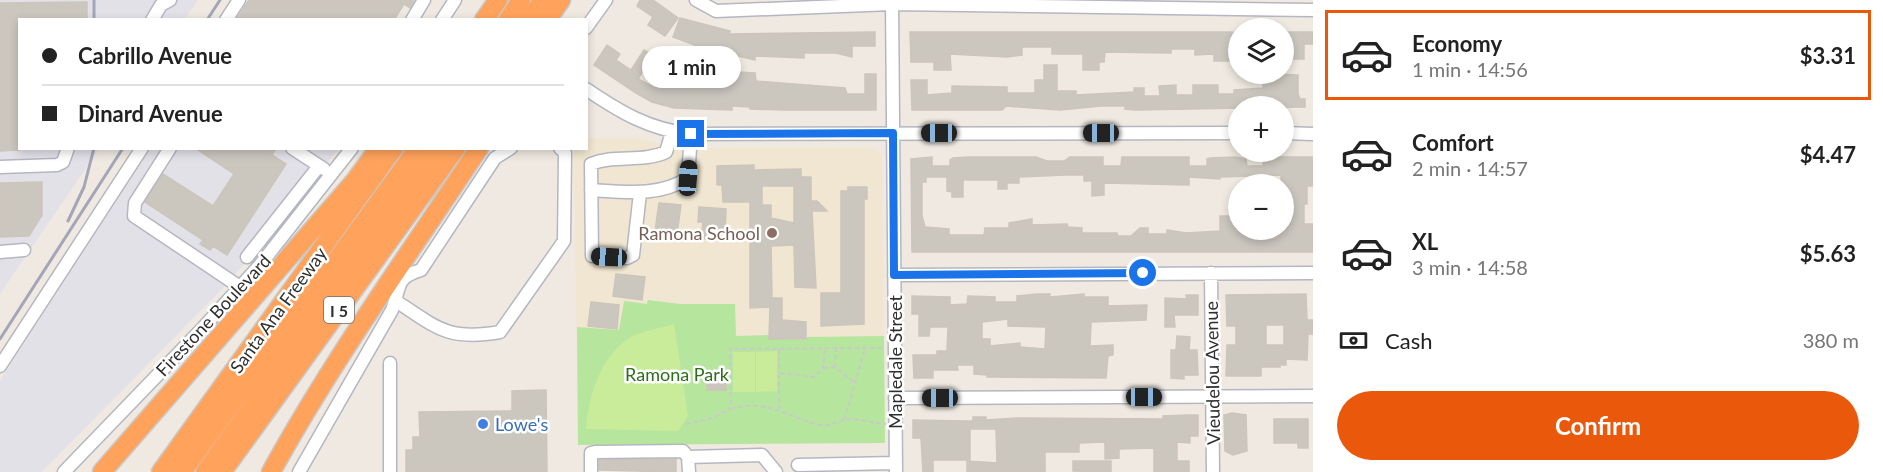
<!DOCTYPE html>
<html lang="en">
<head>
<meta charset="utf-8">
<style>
	:root { --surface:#fff; --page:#f6f6f6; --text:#222; --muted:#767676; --line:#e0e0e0; --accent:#ea580c }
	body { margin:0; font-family:Lato,sans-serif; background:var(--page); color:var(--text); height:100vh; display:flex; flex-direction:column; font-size:22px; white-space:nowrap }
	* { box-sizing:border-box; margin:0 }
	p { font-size:20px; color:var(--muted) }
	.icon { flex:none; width:33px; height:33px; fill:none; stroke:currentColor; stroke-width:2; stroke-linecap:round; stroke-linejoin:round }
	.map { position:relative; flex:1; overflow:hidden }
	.side { display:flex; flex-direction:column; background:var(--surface); width:570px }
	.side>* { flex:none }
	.guide { position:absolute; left:18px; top:18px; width:570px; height:132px; border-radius:0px; box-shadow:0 3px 9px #0003; display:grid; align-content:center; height:132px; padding:0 24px; background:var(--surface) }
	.fabs { position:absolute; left:1228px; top:18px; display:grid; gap:12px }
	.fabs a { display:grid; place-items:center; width:66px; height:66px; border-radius:50%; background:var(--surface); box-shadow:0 3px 9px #0003; font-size:30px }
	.end { position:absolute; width:27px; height:27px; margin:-14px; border:8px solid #1a73e8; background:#fff; box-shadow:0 0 0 3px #fff }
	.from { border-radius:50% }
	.bubble { position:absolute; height:42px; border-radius:21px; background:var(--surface); box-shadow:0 3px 9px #0003; font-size:20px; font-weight:700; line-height:42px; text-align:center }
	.car { position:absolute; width:18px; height:36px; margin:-18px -9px; border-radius:8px; box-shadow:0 0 4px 2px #0007; background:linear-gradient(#222 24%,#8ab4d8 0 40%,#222 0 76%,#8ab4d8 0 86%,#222 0) }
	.guide b { display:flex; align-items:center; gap:21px; height:57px; font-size:22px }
	.guide b+b { border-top:2px solid var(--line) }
	.guide i { width:15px; height:15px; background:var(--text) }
	ul { padding:10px 0 0; list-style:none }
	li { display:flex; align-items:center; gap:18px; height:90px; margin:0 12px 9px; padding:0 12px; border:3px solid transparent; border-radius:0px }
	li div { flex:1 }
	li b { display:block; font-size:22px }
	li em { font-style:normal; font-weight:700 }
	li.active { border-color:var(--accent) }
	li>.icon { width:54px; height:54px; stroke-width:1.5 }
	.pay { display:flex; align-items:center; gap:15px; height:66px; padding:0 24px; font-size:22px }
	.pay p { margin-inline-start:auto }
	.button { display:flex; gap:12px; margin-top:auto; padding:12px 24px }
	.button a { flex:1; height:69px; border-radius:36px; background:var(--accent); color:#fff; font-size:24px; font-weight:700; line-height:69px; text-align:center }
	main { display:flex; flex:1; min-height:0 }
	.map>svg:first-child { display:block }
	.industrial { fill:#e3e1e8 }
	.education { fill:#f0e6d1 }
	.green { fill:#b6e59e }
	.pitch { fill:#c9ec9a }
	.building { fill:#cbc7bf; stroke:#cbc5ba; stroke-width:1.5; fill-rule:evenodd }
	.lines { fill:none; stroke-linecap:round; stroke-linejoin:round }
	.minor-casing { stroke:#b4b7c1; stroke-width:15 }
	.highway-casing { stroke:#c9c9c9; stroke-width:21 }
	.path { stroke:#c9c9c9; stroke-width:2; stroke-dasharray:4.5 3; stroke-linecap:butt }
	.minor { stroke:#fff; stroke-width:12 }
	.highway { stroke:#ffa35c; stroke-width:18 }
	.rail { stroke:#a3a6b8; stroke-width:3 }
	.route { stroke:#1a73e8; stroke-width:8 }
	.education-dot { fill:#8d6e63; stroke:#fff; stroke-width:2 }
	.shop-dot { fill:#3f7fe0; stroke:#fff; stroke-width:2 }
	.labels { text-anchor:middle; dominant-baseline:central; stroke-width:5; stroke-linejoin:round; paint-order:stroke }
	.shield { fill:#fff; stroke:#6d6d6d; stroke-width:1.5 }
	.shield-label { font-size:16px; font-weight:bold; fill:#2e2e2e }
	.education-label { font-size:18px; fill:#785e54; stroke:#fff; text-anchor:end }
	.street-label { font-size:18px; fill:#2e2e2e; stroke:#fff }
	.park-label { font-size:18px; fill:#2c6e1b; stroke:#fff }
	.shop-label { font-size:18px; fill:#366cbe; stroke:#fff; text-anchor:start }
</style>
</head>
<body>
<main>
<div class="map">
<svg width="1313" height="472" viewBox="0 0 1313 472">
	<rect width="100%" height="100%" fill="#efe9e1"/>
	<path class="industrial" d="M 0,0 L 198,0 L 185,19 L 20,20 L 20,148 L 99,149 L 0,294 Z
		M 150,149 L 338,149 L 317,178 L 224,287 L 42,472 L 0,472 L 0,381 Z"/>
	<path class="education" d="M 587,138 L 639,138 L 679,148 L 875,148 L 882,154 L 885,443 L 578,445 L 574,149 L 586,148 Z"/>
	<path class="green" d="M 648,300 L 680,304 L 735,304 L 736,336 L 768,335 L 769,339 L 806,340 L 807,337 L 884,336 L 885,443 L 578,445 L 577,327 L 619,330 L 624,301 L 647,304 Z"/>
	<path class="pitch" d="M 674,324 L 688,416 L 678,431 L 586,429 C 589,395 599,359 629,338 C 641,331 661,328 674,324 Z
		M 777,351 L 777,391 L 756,392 L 756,352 Z
		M 733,352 L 755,352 L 755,392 L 733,392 Z"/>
	<path class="building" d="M 249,0 L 414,0 L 410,8 L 404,4 L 394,20 L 236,20 Z
		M 640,0 L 653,0 L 678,18 L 665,36 L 648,25 L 653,17 L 637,6 Z
		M 87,2 L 87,20 L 20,20 L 20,150 L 0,151 L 0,3 Z
		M 680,18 L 730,31 L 729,34 L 875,32 L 875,46 L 852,46 L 852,57 L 836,53 L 804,53 L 804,58 L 755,56 L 755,60 L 721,52 L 721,55 L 710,53 L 707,63 L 697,60 L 700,47 L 673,37 Z
		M 910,32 L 1230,32 L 1239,33 L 1239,57 L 1229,57 L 1229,61 L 1214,61 L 1214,54 L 1195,55 L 1195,49 L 1171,49 L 1171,53 L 1105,52 L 1104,62 L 1099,62 L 1099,70 L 1083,70 L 1083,54 L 1052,54 L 1052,47 L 1022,47 L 1022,55 L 1007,57 L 950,54 L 951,70 L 934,70 L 934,62 L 911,62 Z
		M 1284,32 L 1313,32 L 1313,44 L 1304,44 L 1304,59 L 1287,59 Z
		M 607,45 L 620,54 L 616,60 L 631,70 L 644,50 L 653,55 L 638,79 L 655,88 L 658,78 L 686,81 L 686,88 L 710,88 L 710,71 L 721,71 L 755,73 L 756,81 L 845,88 L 847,94 L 865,94 L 865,74 L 876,74 L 876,110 L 784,110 L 750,109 L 750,107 L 732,106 L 732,110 L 674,108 L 652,102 L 636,93 L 594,65 Z
		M 1044,65 L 1057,65 L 1057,91 L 1076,91 L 1076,95 L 1134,92 L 1134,88 L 1144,88 L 1144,96 L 1160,96 L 1159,86 L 1176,85 L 1176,95 L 1193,95 L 1193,85 L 1218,85 L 1218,94 L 1234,94 L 1234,90 L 1263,88 L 1263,74 L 1298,75 L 1298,94 L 1300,99 L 1305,99 L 1305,107 L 1135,110 L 1125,109 L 1125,106 L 1101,106 L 1060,110 L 1006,106 L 1002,110 L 912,110 L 911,80 L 927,80 L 927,95 L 952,93 L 952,86 L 1007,87 L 1007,93 L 1035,93 L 1035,80 L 1044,80 Z
		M 195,148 L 276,148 L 272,155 L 286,164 L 227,255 L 213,246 L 210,250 L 200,244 L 203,240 L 145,202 L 163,174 L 213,206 L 234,174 Z
		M 932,157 L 932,166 L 950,166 L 950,160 L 953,158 L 969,157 L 1036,157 L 1047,161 L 1064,161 L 1070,157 L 1103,157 L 1103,166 L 1121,166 L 1122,157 L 1189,157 L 1189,166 L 1207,166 L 1207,159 L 1210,158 L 1235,157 L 1246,159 L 1247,166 L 1263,166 L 1264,157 L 1313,157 L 1313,186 L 1307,186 L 1307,204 L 1304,204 L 1304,224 L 1313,224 L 1313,252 L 912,252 L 911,159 ZM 1065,175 L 1084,175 L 1084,181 L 1092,181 L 1092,196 L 1104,195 L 1104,183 L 1189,185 L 1189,177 L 1220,179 L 1220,177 L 1281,175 L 1281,184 L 1284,184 L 1284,205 L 1290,205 L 1290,225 L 1284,225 L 1283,231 L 1248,232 L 1248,230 L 1239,230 L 1239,221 L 1229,221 L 1229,216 L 1220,216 L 1220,231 L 1186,233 L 1167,230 L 1167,234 L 1148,234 L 1148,228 L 1140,228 L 1131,236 L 1118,236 L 1117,233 L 1082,233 L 1082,228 L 1068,227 L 1067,224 L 1032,225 L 1032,219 L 1009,223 L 1009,228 L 985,228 L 984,235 L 949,235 L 949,229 L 925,227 L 922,216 L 922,182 L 926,182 L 926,177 L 947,177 L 947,191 L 952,192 L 952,197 L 963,197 L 963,180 L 998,180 L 998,189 L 1007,189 L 1007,183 L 1019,183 L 1019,177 Z
		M 754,165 L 754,170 L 801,169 L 801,177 L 811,177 L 811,201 L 817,201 L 827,211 L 812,211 L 816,288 L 795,287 L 794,245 L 771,246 L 772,298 L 782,298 L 782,320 L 806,322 L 806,339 L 769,339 L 770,307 L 750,308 L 750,202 L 723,202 L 722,185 L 717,185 L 717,166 ZM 762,186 L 794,186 L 794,223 L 771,218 L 771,205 L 762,205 Z
		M 42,182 L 42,215 L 29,236 L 0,237 L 0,183 Z
		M 848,187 L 867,187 L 867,199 L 864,199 L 864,324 L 821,326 L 821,293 L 841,293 L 841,191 L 848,191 Z
		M 659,203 L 681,205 L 677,234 L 655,231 Z
		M 699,207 L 726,209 L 725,234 L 721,234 L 721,239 L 701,239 L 703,222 L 698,222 Z
		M 616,274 L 645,277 L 642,300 L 613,296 Z
		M 1037,294 L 1050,294 L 1050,297 L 1084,294 L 1084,297 L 1108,297 L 1108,306 L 1147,305 L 1146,320 L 1091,322 L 1090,346 L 1113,345 L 1113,355 L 1108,356 L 1106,378 L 987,377 L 987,375 L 974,374 L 974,365 L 957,365 L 958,370 L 933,370 L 933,378 L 914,378 L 913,355 L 937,355 L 937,351 L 947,351 L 948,327 L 930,327 L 929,336 L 919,336 L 919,314 L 912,314 L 912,296 L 950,297 L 950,305 L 967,304 L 968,296 L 995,297 L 995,302 L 1017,302 L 1017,296 ZM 1008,319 L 1008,326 L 1046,327 L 1045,349 L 1020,347 L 1020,343 L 990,346 L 990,339 L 982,339 L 982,322 Z
		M 1306,294 L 1307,320 L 1313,320 L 1313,334 L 1308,334 L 1307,360 L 1286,359 L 1286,365 L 1280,365 L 1280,367 L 1261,367 L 1261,376 L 1226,376 L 1227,345 L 1236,345 L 1236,326 L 1227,326 L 1226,295 ZM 1266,325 L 1284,325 L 1284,345 L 1266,345 Z
		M 1186,295 L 1198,295 L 1198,315 L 1174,315 L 1175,327 L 1165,327 L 1165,298 L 1187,299 Z
		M 591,302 L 619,305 L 617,329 L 588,326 Z
		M 1177,336 L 1190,337 L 1189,350 L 1197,350 L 1198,375 L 1184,375 L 1184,379 L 1171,378 L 1171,350 L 1176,350 Z
		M 707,371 L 725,371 L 726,390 L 707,390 Z
		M 546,390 L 547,472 L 406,472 L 406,450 L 413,450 L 413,437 L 420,437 L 419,412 L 512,411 L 512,391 Z
		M 1232,413 L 1246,415 L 1247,451 L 1233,455 L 1225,451 L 1224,415 Z
		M 1188,415 L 1198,415 L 1198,436 L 1190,436 L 1190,443 L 1177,442 L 1177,461 L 1189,461 L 1189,472 L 1154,472 L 1154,448 L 1119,449 L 1119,458 L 1105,459 L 1105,442 L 1079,443 L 1079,452 L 1045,452 L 1045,472 L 967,472 L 967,461 L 997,463 L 996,429 L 970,429 L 970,460 L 933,460 L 933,472 L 923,472 L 921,438 L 913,438 L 913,420 L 965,421 L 973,421 L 973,417 L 986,417 L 986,420 L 1017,418 L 1163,419 L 1163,416 Z
		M 1274,419 L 1308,419 L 1308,448 L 1298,448 L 1298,443 L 1274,443 Z
		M 676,459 L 676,472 L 599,470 L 599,460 Z
		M 1073,461 L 1111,461 L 1111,472 L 1073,471 Z"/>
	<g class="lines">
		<defs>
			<path id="minor" d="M 696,0 L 716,11 L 892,4 L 1313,10
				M 892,0 L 896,472
				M 152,20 L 161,5 L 170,0
				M 226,20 L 239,0
				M 412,20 L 424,0
				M 442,20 L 455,0
				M 586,28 L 606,0
				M 586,89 C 620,112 650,130 691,134 L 1239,133
				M 1284,133 L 1313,134
				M 170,148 L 135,203 L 134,216 L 240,287
				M 292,148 L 324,169
				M 0,167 L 57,165 L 63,162 L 68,148
				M 591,190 C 624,192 660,197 688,178 L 691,134
				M 640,193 L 633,255 L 627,258 L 592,256 L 591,164 C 615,154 642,163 666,152 L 672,132
				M 0,252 L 24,250
				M 247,257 L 319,166
				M 1211,273 L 1213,472
				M 894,275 L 1313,273
				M 396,301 C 437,328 448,341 500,332 L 564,241 L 565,153 L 560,148
				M 390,363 L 390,472
				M 0,366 L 142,148
				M 895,398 L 1313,396
				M 688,457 L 689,472
				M 798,465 L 896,463
				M 64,472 L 200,331 L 260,265 L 352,148
				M 299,472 L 392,310 C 401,288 394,278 421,270 L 495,158 L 511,148
				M 591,472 L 591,453 L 595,452 L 683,451 L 688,457 L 762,455 L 776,472"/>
			<path id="highway" d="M 484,20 L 498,0
				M 508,20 L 521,0
				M 529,20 L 543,0
				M 547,20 L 561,0
				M 102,472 L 354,182 L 379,148
				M 161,472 L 394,148
				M 182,472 L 418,148
				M 205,472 L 438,148
				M 222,472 L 456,148
				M 271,472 C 333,359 408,256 479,148"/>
		</defs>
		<use href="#minor" class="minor-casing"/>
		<use href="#highway" class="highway-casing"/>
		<path class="path" d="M 779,349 L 779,373
			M 835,367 L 836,349
			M 824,368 L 835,367 L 855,383
			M 731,409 C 767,397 789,419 822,425 C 831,427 836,421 844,420 C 856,417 873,424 886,424
			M 779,409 L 779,373 L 814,377 L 823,368 L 825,349
			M 844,420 L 865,349
			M 686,424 L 712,418 L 731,409 L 730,349 L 883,348"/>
		<use href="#minor" class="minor"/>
		<use href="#highway" class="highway"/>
		<path class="rail" d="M 94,0 L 94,20
			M 207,20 L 220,0
			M 68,221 L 84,187 L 94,148
			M 0,339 L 123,148"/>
	</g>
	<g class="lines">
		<path class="route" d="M 691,134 L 893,133 L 894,275 L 1143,273"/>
	</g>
	<circle class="education-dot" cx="772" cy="233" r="6"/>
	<circle class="shop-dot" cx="483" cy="424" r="6"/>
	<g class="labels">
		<rect class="shield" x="324" y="297" width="30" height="26" rx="4.5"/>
		<g class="shield-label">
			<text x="339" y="310">I 5</text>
		</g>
		<g class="education-label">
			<text x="760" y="233">Ramona School</text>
		</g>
		<g class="street-label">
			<text transform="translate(278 310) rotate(-54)">Santa Ana Freeway</text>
			<text transform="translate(213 315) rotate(-47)">Firestone Boulevard</text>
			<text transform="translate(895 362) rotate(-90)">Mapledale Street</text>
			<text transform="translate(1212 373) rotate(-91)">Vieudelou Avenue</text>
		</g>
		<g class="park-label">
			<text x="677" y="374">Ramona Park</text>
		</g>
		<g class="shop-label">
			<text x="495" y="424">Lowe's</text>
		</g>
	</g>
</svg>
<div class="fabs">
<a><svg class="icon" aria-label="layers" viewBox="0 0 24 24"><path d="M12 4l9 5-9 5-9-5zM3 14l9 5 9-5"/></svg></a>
<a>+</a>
<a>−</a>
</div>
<i class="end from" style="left:1143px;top:273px"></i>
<i class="end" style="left:691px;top:134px"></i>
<div class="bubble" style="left:642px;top:46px;width:99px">1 min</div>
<i class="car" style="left:939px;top:133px;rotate:270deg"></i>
<i class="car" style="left:1101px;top:133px;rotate:270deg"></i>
<i class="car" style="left:688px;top:178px;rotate:4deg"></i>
<i class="car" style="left:609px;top:257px;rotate:273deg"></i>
<i class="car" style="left:1144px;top:397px;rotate:90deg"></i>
<i class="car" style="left:940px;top:398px;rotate:270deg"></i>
<div class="guide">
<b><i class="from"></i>Cabrillo Avenue</b>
<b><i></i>Dinard Avenue</b>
</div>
</div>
<section class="side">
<ul>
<li class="active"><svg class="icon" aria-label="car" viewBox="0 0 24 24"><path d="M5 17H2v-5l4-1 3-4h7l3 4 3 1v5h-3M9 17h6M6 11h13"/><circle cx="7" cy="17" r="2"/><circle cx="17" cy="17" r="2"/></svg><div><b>Economy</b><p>1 min · 14:56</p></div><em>$3.31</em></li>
<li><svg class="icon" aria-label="car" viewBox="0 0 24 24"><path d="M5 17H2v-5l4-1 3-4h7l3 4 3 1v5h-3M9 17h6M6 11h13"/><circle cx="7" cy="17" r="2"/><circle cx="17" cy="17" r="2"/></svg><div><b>Comfort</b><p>2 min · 14:57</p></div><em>$4.47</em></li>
<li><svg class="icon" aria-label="car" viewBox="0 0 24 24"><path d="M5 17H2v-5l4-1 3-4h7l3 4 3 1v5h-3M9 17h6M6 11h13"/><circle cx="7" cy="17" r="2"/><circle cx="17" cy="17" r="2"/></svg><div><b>XL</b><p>3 min · 14:58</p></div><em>$5.63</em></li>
</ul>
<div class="pay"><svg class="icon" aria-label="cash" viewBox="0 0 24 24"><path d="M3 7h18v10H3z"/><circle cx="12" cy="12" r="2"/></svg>Cash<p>380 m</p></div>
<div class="button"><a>Confirm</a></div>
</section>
</main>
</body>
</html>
